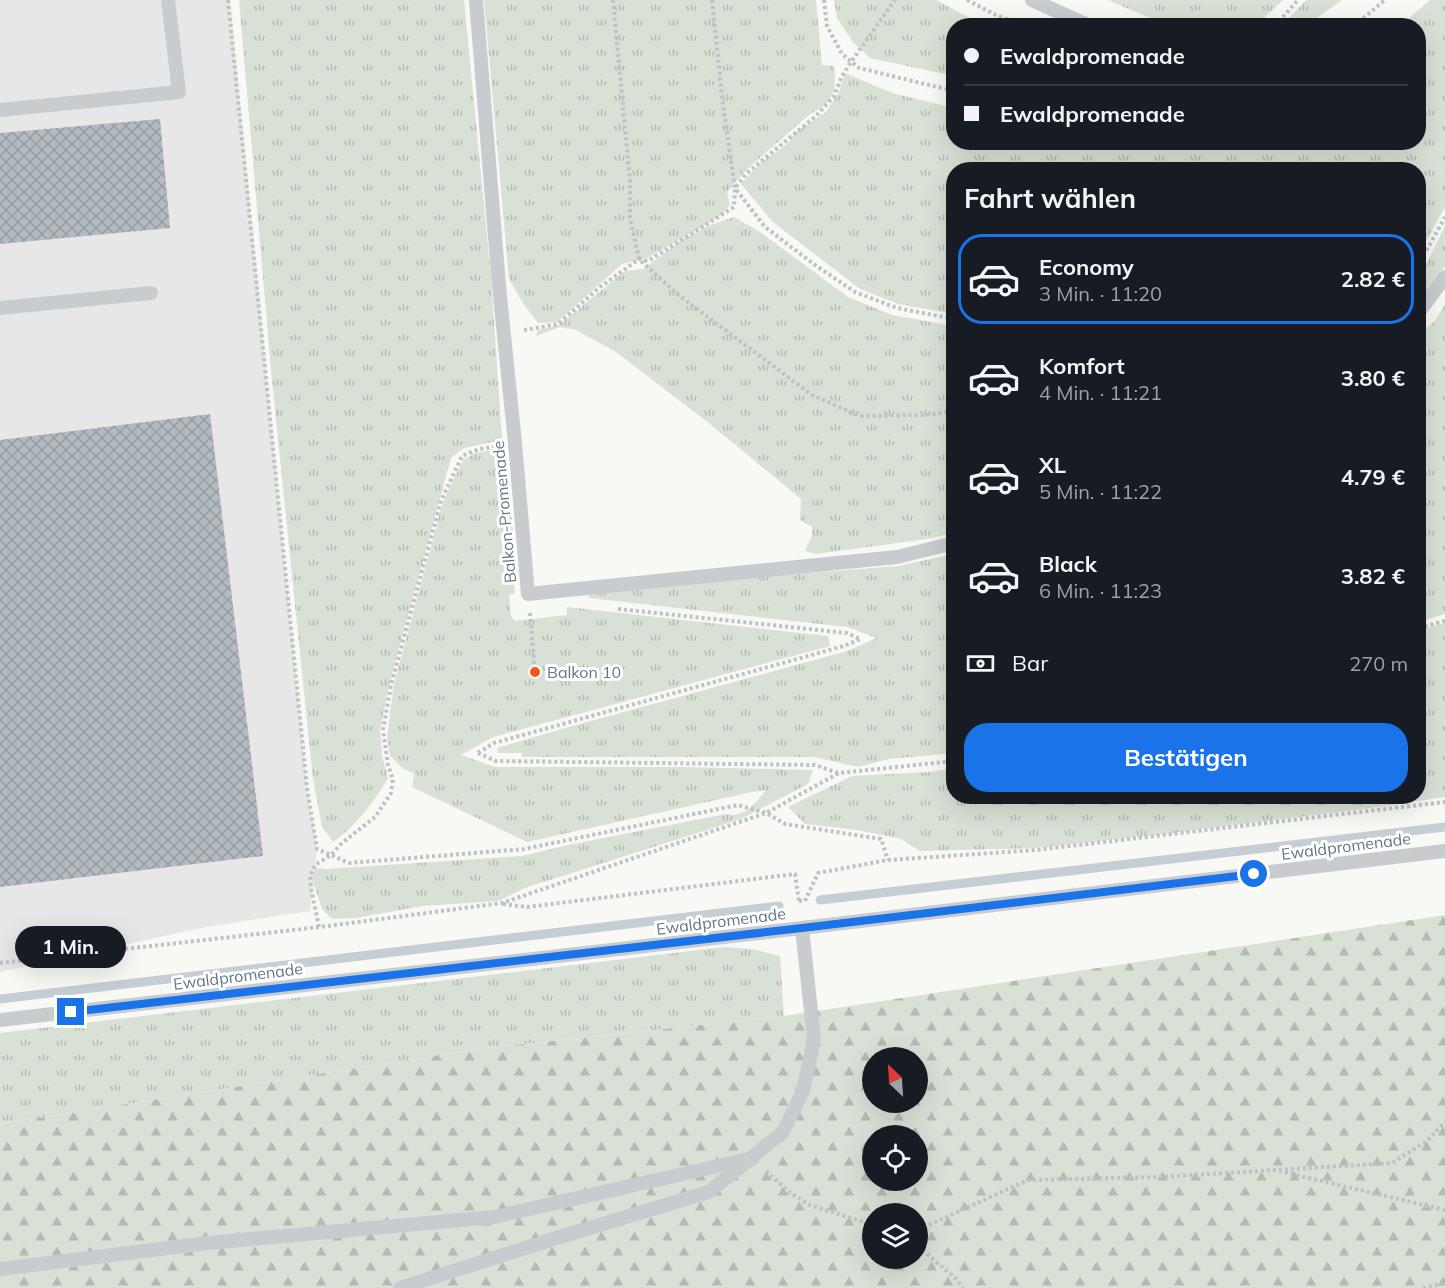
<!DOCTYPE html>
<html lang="de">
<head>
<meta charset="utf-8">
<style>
	:root { --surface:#171b24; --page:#20242c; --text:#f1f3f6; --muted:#9ea1a6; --line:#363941; --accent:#1a73e8 }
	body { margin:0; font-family:Mulish,sans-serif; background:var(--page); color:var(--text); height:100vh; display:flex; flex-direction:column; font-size:22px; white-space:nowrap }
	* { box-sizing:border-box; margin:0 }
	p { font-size:20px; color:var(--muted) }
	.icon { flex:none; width:33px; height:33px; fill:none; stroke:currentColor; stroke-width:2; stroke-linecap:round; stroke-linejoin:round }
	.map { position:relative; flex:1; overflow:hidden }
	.side { position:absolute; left:946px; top:162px; width:480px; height:642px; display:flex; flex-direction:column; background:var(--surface); border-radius:24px; box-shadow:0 6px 24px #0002 }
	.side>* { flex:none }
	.guide { position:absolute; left:946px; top:18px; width:480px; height:132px; border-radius:24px; box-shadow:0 6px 24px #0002; display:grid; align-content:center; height:132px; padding:0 18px; background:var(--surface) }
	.needle { width:39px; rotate:335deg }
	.controls { position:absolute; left:862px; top:1047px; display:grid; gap:12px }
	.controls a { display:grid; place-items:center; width:66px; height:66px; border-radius:50%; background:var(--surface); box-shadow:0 6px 24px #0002; font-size:30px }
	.end { position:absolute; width:27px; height:27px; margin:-14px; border:8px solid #1a73e8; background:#fff; box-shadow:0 0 0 3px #fff }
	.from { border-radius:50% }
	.bubble { position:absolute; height:42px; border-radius:21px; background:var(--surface); box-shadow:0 6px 24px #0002; font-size:20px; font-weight:700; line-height:42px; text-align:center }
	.guide b { display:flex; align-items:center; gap:21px; height:57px; font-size:22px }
	.guide b+b { border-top:2px solid var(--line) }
	.guide i { width:15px; height:15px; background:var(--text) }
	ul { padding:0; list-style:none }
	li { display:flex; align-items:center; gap:18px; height:90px; margin:0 12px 9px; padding:0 6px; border:3px solid transparent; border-radius:24px }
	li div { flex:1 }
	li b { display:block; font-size:22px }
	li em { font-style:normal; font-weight:700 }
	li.selected { border-color:var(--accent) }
	li>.icon { width:54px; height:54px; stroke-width:1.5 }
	h2 { padding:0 18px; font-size:27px; line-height:72px }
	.pay { display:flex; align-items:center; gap:15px; height:66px; padding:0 18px; font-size:22px }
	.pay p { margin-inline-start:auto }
	.cta { display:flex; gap:12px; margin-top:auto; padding:12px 18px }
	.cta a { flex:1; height:69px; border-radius:24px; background:var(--accent); color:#fff; font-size:24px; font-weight:700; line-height:69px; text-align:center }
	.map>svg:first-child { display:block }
	.built { fill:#e6e7e6 }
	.grass { fill:url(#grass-tufts) }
	.forest { fill:url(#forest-firs); fill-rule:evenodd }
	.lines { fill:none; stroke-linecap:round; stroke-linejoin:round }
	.stream { stroke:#c4ced4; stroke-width:9 }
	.building { fill:url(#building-cross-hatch) }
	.path { stroke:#bfc2c4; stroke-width:4; stroke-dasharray:3 3; stroke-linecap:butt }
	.service { stroke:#c8cccf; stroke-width:14 }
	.route { stroke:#1a73e8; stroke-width:8 }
	.poi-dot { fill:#f3581a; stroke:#fff; stroke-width:2 }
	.labels { text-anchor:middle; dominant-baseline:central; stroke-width:6; stroke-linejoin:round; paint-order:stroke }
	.street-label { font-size:16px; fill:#647789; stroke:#fff }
	.poi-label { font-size:16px; fill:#647789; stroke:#fff; text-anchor:start }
</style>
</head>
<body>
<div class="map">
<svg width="1445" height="1288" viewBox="0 0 1445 1288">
	<defs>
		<pattern id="grass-tufts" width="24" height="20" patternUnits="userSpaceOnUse" patternTransform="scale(1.5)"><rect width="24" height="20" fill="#d9e1d6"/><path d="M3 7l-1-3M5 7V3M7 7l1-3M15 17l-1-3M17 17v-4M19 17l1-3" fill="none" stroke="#b4bbb3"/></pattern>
		<pattern id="forest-firs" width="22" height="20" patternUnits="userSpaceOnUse" patternTransform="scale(1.5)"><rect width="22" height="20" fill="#d9e1d6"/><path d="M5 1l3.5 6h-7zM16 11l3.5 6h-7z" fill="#b4bbb3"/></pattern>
		<pattern id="building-cross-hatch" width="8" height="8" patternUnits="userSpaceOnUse" patternTransform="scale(1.5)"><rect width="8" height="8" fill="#b3bac0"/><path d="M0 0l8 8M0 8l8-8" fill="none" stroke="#959ca2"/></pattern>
	</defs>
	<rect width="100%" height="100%" fill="#f8f8f5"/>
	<path class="built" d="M 0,0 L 230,0 L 307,788 L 317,849 L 310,911 L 206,927 L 0,972 Z"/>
	<path class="grass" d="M 239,0 L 464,0 L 491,277 L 502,440 L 464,448 L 451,458 L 389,685 L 380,731 L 382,755 L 388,778 C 374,802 356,826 333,842 L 322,827 L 313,779 L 272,381 Z
		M 484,0 L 816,0 L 822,65 L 834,66 L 835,73 L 834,91 L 825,105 L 809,115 L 746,170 L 727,192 L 730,205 L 723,213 L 707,224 L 649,257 L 622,264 L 557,322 L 538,323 L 523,303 L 509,279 Z
		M 834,0 L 936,0 L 983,25 L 954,26 L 954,76 L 870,58 L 853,42 L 837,18 Z
		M 1108,0 L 1283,0 L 1257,25 L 1166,25 Z
		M 1306,0 L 1342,0 L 1307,25 L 1284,25 L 1286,21 Z
		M 1430,0 L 1445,0 L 1445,207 L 1425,243 L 1419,251 L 1419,170 L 954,170 L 954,314 L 898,304 L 860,289 L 773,222 L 741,184 L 759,164 L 786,145 L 796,132 L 826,112 L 839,92 L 845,73 L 892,93 L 954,108 L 954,142 L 1149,142 L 1233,150 L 1263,142 L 1419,142 L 1419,26 L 1401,25 Z
		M 734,217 L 760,232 L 848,297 L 892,315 L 954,326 L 954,533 L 927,539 L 816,554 L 805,551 L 812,535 L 812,527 L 800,520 L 801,499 L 710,424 L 616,352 L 576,330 L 560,327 L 536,336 L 538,330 L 559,325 L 625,271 L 643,269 L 680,241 L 708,226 Z
		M 1445,226 L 1445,266 L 1424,293 L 1421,275 Z
		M 1445,304 L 1445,614 L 1419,622 L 1419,334 L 1434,322 Z
		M 503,448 L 519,577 L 513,578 L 515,593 L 509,595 L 511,616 L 515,621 L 567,615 L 567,607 L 828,636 L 830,646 L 493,737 L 461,755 L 495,767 L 682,767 L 813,770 L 808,784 L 741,819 L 525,888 L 498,901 L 422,906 L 357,918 L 332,919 L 322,909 L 312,879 L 315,868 L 327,869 L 522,856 L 568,845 L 726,814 C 745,818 755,803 766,790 L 752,792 L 527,842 L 412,787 L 414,773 L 403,769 L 390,756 L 387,736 L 394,684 L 443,502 L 463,460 L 475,453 Z
		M 954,554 L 954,753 L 889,759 L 858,767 L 814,757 L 522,757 L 522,753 L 498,753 L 497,748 L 572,726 L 847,651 L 877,638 L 847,627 L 589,598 L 588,590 L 898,566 Z
		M 1445,623 L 1445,797 L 1370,808 L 1155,835 L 1036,848 L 920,851 L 901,839 L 857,830 L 805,824 L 788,807 L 852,776 L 929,772 L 954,768 L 954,796 L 1419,796 L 1419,631 Z
		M 724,947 L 752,949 L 780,956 L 784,1016 L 478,1049 L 0,1124 L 0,1033 Z"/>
	<path class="forest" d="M 1445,915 L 1445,1288 L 0,1288 L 0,1124 L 478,1049 L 784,1016 ZM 873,1058 L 918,1058 L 918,1102 L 873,1102 ZM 873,1136 L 918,1136 L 918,1180 L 873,1180 ZM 873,1214 L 918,1214 L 918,1258 L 873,1258 Z"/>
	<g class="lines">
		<path class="stream" d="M 820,900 L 1445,827
			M 0,999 L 779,906"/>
	</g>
	<path class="building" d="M 160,119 L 170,228 L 0,244 L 0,133 Z
		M 210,414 L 263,856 L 0,887 L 0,440 Z"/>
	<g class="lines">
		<path class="path" d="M 228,0 L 307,788 L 317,849 L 349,863 L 524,849 L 738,805 L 766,813 L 785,824 L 881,839 L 888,860
			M 613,0 L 630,181 L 630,218 L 639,259 L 677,294 L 812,395 L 860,416 L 927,415 L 954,411
			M 712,0 L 723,105 L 735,188 L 765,227 L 815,265 L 855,292 L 897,308 L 954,319
			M 824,0 L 827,26 L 842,54 L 859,68 L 954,91
			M 967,0 L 996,15 L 1024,26
			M 1275,26 L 1298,0
			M 1354,26 L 1385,0
			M 1192,142 L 1203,145 L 1209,142
			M 1419,260 L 1428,248 L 1445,217
			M 524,330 L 558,324 L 600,287 L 639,259 L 648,261 L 734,207 L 735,188 L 747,173 L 816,116 L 834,96 L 842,76 L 851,62 L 895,0
			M 618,609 L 847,633 L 860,639
			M 530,613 L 535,672
			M 1419,628 L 1445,621
			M 478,753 L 494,743 L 844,646 L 860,639
			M 478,753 L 496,761 L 815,765 L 838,773
			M 799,901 L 805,901 L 818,873 L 888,860 L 1036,850 L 1445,802
			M 503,904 L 527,907 L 795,874 L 799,902
			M 319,927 L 311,888 L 310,876 L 315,865 L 331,855 L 342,843 L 375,817 L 391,793 L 393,780 L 388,765 L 383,730 L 391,685 L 441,501 L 462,456 L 479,449 L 494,447
			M 0,963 L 320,927 L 502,903 L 766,813 L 839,773 L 954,761
			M 766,1171 L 790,1193 L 810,1205 L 873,1225
			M 1279,1171 L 1445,1210
			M 918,1230 L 1028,1180 L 1159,1177 L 1392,1163 L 1428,1140 L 1445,1122
			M 918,1246 L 955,1278 L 963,1288
			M 1423,1288 L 1445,1283"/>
		<path class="service" d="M 476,0 L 499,286 L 515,443 L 528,594 L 897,557 L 954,543
			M 1032,0 L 1090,26
			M 0,110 L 179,92 L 168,0
			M 0,308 L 151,293
			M 1419,312 L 1445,277
			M 0,1020 L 802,928 L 1445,851
			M 0,1269 L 208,1243 L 494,1217 L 753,1158
			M 400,1288 L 563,1236 L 709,1192 L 783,1132 L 803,1091 L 814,1039 L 802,928"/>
	</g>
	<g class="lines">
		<path class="route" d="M 71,1012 L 802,928 L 1254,874"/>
	</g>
	<circle class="poi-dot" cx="535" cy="672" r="6"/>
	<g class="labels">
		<g class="street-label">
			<text transform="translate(504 512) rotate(-95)">Balkon-Promenade</text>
			<text transform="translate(1346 846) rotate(-7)">Ewaldpromenade</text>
			<text transform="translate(721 921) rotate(-7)">Ewaldpromenade</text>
			<text transform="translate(238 976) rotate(-7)">Ewaldpromenade</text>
		</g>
		<g class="poi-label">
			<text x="547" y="672">Balkon 10</text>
		</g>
	</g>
</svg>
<div class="controls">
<a><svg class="needle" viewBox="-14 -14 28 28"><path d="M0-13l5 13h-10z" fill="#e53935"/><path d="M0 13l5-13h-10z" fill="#9ea1a6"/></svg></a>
<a><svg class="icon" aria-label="locate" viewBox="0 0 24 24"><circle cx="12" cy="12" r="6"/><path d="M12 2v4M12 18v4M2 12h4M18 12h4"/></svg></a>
<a><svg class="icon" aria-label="layers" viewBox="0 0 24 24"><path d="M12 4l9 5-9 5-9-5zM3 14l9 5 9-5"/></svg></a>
</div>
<i class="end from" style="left:1254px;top:874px"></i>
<i class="end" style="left:71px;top:1012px"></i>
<div class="bubble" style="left:15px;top:926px;width:111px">1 Min.</div>
<div class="guide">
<b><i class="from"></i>Ewaldpromenade</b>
<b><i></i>Ewaldpromenade</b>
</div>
<section class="side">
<h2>Fahrt wählen</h2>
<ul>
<li class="selected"><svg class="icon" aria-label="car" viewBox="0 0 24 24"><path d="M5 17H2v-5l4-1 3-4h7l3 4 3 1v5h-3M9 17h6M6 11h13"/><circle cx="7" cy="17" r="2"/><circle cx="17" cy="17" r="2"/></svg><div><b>Economy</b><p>3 Min. · 11:20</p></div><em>2.82 €</em></li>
<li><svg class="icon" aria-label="car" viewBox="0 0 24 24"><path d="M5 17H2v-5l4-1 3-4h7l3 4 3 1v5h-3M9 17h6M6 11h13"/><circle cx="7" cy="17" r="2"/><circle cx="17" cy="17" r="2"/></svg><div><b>Komfort</b><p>4 Min. · 11:21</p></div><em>3.80 €</em></li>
<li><svg class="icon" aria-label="car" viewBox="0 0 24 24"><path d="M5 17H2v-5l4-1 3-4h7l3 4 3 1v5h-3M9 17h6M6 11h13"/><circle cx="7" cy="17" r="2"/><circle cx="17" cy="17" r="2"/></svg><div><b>XL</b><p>5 Min. · 11:22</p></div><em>4.79 €</em></li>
<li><svg class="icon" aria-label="car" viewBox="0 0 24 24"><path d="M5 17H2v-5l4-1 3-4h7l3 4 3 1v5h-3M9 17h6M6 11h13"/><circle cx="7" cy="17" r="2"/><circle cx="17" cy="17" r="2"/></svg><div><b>Black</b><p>6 Min. · 11:23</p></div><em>3.82 €</em></li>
</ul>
<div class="pay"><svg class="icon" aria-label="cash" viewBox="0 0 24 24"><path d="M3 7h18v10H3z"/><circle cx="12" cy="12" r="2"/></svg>Bar<p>270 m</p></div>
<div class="cta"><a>Bestätigen</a></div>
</section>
</div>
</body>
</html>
